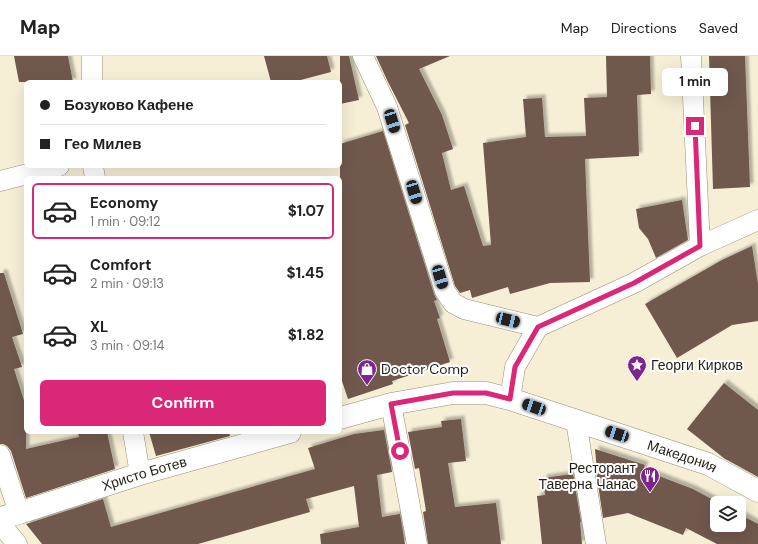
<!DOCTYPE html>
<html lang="en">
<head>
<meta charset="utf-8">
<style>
	:root { --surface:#fff; --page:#f6f6f6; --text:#222; --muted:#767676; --line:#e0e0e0; --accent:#db2777 }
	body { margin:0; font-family:"DM Sans",sans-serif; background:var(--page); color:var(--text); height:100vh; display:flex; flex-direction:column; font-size:15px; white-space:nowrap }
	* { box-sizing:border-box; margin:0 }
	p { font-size:13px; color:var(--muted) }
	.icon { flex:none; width:22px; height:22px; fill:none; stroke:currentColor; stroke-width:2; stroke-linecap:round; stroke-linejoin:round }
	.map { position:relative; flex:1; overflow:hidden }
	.side { position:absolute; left:24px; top:120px; width:318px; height:258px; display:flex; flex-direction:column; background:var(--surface); border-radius:6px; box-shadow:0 4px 16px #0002 }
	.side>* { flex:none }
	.guide { position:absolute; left:24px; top:24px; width:318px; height:88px; border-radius:6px; box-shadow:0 4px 16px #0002; display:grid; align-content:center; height:88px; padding:0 16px; background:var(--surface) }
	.tools { position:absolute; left:710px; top:440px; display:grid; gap:8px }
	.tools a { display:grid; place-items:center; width:36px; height:36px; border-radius:6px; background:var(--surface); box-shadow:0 4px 16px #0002; font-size:20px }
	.end { position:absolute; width:18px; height:18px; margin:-9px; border:5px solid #db2777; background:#fff; box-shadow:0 0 0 2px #fff }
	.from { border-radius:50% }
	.bubble { position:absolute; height:28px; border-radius:6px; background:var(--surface); box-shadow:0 4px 16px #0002; font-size:13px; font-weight:700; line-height:28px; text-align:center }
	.car { position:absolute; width:12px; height:24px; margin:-12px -6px; border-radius:5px; box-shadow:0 0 3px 1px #0007; background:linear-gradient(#222 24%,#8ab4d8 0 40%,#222 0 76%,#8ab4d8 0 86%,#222 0) }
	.guide b { display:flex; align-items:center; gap:14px; height:38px; font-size:15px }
	.guide b+b { border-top:1px solid var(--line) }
	.guide i { width:10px; height:10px; background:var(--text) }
	ul { padding:7px 0 0; list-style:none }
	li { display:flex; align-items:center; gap:12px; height:56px; margin:0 8px 6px; padding:0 8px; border:2px solid transparent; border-radius:6px }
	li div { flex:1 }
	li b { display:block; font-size:15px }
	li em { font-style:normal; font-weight:700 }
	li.on { border-color:var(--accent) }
	li>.icon { width:36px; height:36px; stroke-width:1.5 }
	.action { display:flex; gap:8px; margin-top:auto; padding:8px 16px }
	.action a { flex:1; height:46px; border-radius:6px; background:var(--accent); color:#fff; font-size:16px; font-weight:700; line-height:46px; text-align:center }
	header { display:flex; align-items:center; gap:24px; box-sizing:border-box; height:56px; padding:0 20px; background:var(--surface); border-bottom:1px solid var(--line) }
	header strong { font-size:19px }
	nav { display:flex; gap:22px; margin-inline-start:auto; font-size:14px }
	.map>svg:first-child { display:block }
	.building { fill:#6f584e; filter:url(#shadow) }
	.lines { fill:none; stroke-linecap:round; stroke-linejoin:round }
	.minor-casing { stroke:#958e77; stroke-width:21 }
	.secondary-casing { stroke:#958e77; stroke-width:23 }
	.minor { stroke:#fff; stroke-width:20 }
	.secondary { stroke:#fff; stroke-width:22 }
	.route { stroke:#db2777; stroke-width:5 }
	.labels { text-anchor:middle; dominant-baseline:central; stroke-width:4; stroke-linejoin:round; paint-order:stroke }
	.poi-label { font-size:14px; fill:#201e15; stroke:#fff; text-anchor:start }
	.street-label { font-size:14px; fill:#201e15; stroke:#fff }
</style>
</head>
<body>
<header>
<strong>Map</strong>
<nav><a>Map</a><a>Directions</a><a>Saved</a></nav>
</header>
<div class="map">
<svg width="758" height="488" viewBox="0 0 758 488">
	<defs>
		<filter id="shadow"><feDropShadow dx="3.5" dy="-3.5" stdDeviation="1" flood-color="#0004"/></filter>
	</defs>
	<rect width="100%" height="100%" fill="#f6efd6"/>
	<path class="building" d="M 14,0 L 68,0 L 73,26 L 19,26 Z
		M 264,0 L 327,0 L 331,16 L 293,26 L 271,26 Z
		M 340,0 L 349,0 L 359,44 L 340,48 Z
		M 376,0 L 450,0 L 419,13 L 442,59 L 453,93 L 442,97 L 451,134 L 464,130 L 483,190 L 491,189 L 483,87 L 526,81 L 523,43 L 542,42 L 545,81 L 586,80 L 584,42 L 607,41 L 606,0 L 650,0 L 651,38 L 637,39 L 639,100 L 585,103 L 590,226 L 550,227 L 510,238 L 508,231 L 472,242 L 470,234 L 460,237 L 455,230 L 405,69 L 409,67 L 388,26 Z
		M 709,0 L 745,0 L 750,131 L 713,133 Z
		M 383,75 L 434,238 L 437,244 L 434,245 L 440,262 L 437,263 L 450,306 L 392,325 L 393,328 L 348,343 L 340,319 L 340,88 Z
		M 682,144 L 688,184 L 656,202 L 648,183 L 639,172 L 636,153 Z
		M 752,190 L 758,228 L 758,265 L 732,269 L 677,302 L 645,248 L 722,204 Z
		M 0,217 L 4,217 L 23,278 L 12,281 L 22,311 L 14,313 L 26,351 L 26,393 L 79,381 L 78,376 L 107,376 L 115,413 L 26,442 L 11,395 L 7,390 L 3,388 L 0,388 Z
		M 724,327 L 758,354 L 758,421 L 729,405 L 725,403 L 687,373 Z
		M 461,363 L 466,405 L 448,407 L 455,451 L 496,447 L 501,488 L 428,488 L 423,456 L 426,455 L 419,412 L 415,413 L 408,376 L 442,371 L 441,365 Z
		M 384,374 L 392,416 L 377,419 L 382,461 L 400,458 L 405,488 L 321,488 L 320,478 L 359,471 L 354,430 L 306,443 L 310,456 L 198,488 L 42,488 L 26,468 L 103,443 L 111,471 L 315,413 L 308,392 L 354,378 Z
		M 149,376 L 229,376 L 230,380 L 156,400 Z
		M 595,393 L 645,409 L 643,414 L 693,433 L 719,447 L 717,447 L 717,469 L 739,469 L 739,458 L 758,468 L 758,488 L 717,488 L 686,472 L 683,479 L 628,457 L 603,462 L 596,415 L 597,415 Z
		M 573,418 L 581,466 L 580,466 L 582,488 L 542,488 L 537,440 L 545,439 L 543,422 Z"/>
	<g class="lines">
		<defs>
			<path id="minor" d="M 363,0 L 387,51 L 445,235 L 453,247 L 464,253 L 538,271
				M 691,0 L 700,190
				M 92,26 L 92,0
				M 93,110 L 95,122
				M 0,125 L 59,110
				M 510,343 L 515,311 L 538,271 L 634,227 L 700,190 L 758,164
				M 391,348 L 417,488
				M 576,365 L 596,488
				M 133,376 L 140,418
				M 0,399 L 19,457
				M 0,467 L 17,488"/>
			<g id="secondary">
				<path id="s1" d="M 340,362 L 391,348 L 453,337 L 486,337 L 510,343 L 708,408 L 758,435"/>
				<path id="s2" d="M 0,462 L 19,457 L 140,418 L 290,376"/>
			</g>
		</defs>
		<use href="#minor" class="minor-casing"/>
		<use href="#secondary" class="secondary-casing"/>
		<use href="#minor" class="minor"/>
		<use href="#secondary" class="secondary"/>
	</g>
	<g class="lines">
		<path class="route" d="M 400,395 L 391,348 L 453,337 L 486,337 L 510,343 L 515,311 L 538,271 L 634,227 L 700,190 L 695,70"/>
	</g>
	<defs>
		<symbol id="sight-pin" viewBox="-11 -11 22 30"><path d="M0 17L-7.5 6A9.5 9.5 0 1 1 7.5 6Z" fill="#80238f" stroke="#fff"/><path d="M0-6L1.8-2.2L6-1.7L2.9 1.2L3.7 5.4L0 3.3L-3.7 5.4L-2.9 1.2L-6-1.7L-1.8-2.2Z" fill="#fff"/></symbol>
		<symbol id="shop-pin" viewBox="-11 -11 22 30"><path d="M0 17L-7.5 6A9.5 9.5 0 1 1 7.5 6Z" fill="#80238f" stroke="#fff"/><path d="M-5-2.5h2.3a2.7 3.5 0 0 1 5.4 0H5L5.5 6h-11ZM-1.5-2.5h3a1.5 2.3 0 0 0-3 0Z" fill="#fff"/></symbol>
		<symbol id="restaurant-pin" viewBox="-11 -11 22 30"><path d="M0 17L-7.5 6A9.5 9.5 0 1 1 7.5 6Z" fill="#80238f" stroke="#fff"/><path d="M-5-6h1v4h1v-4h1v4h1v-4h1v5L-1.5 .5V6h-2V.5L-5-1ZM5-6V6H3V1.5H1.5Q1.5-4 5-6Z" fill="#fff"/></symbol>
	</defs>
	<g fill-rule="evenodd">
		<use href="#sight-pin" x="626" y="298" width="22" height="30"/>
		<use href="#shop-pin" x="356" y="302" width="22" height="30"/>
		<use href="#restaurant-pin" x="639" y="409" width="22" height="30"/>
	</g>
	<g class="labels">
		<g class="poi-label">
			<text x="651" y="309">Георги Кирков</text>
			<text x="381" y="313">Doctor Comp</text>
			<text x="636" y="412" text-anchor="end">Ресторант<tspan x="636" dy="16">Таверна Чанас</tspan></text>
		</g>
		<g class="street-label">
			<text stroke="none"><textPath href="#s1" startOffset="355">Македония</textPath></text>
			<text stroke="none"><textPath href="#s2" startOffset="151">Христо Ботев</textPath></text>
		</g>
	</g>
</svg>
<div class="tools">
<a><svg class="icon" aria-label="layers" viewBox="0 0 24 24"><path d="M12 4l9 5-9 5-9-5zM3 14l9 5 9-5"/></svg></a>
</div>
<i class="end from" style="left:400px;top:395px"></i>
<i class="end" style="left:695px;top:70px"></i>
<div class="bubble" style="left:662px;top:12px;width:66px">1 min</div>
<i class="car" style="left:392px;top:65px;rotate:163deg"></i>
<i class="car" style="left:414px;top:136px;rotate:163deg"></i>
<i class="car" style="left:440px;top:221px;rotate:163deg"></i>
<i class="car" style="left:508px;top:264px;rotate:104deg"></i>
<i class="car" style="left:534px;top:351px;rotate:289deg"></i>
<i class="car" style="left:617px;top:378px;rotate:288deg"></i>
<div class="guide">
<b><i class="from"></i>Бозуково Кафене</b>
<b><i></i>Гео Милев</b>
</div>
<section class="side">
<ul>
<li class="on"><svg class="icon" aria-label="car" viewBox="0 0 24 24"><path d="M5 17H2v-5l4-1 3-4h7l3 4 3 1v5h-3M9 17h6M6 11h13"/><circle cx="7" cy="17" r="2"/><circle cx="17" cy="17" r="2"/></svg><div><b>Economy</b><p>1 min · 09:12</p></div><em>$1.07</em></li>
<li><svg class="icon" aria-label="car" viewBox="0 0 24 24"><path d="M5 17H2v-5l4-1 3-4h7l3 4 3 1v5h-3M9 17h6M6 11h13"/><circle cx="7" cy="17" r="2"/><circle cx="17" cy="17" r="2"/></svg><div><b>Comfort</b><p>2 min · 09:13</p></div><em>$1.45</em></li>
<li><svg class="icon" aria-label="car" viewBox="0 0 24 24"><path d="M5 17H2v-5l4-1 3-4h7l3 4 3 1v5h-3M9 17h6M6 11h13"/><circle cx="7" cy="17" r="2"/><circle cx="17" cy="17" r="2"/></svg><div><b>XL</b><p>3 min · 09:14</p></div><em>$1.82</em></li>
</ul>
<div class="action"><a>Confirm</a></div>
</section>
</div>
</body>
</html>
